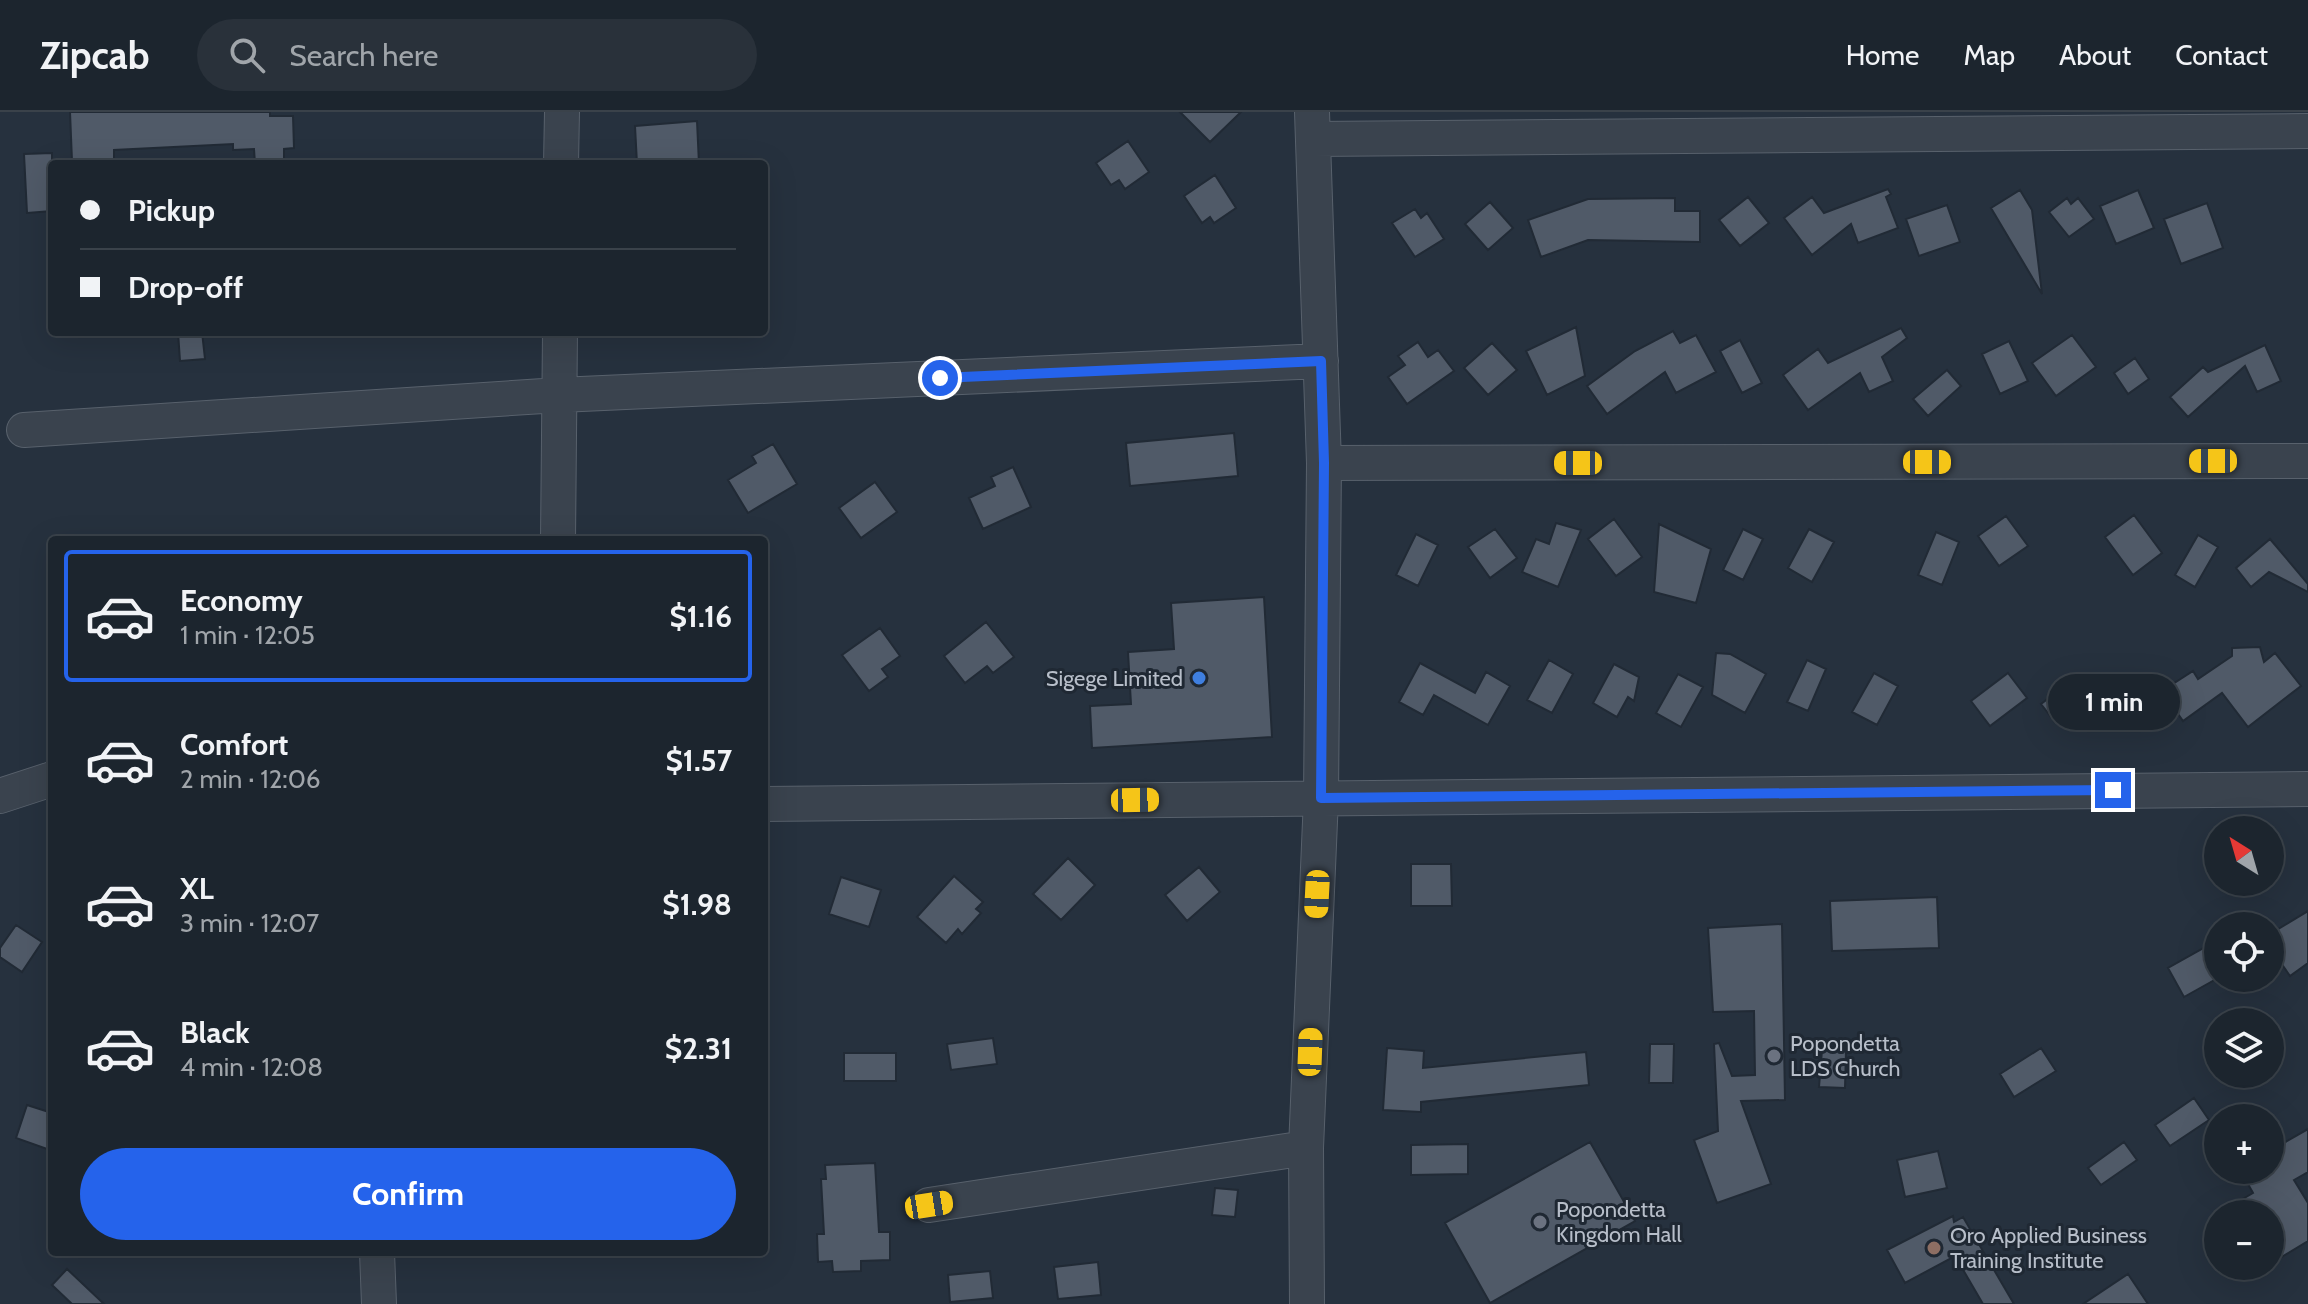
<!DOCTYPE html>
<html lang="en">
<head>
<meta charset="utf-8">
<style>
	:root { --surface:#1c252e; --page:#29313a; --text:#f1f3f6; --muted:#a0a5aa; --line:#3a424a; --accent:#2563eb }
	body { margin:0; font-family:Cabin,sans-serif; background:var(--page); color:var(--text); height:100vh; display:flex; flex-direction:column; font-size:30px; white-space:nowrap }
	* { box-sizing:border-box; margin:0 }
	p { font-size:26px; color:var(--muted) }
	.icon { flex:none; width:44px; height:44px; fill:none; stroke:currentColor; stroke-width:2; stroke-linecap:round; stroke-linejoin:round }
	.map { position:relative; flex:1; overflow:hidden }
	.sheet { position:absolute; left:48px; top:424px; width:720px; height:720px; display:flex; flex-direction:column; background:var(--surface); border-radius:8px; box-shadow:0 8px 32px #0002,0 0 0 2px var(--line) }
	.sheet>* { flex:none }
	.hud { position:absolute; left:48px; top:48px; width:720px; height:176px; border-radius:8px; box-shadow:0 8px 32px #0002,0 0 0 2px var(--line); display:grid; align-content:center; height:176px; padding:0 32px; background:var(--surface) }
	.needle { width:52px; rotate:323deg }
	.tools { position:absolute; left:2204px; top:704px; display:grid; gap:16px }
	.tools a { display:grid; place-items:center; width:80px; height:80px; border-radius:50%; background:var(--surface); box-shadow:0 8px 32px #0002,0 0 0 2px var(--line); font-size:40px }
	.end { position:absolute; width:36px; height:36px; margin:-18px; border:10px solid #2563eb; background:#fff; box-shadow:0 0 0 4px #fff }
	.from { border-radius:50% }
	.bubble { position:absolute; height:56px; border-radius:28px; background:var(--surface); box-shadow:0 8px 32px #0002,0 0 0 2px var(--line); font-size:26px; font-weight:700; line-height:56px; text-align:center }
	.car { position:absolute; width:24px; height:48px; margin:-24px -12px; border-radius:10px; box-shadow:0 0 6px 2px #0007; background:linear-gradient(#f5c518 24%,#345 0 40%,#f5c518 0 76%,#345 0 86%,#f5c518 0) }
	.hud b { display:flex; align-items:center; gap:28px; height:76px; font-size:30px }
	.hud b+b { border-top:2px solid var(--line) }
	.hud i { width:20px; height:20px; background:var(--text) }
	ul { padding:14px 0 0; list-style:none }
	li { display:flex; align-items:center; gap:24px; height:132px; margin:0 16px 12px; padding:0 16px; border:4px solid transparent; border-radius:8px }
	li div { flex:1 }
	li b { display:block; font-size:30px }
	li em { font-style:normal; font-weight:700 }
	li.current { border-color:var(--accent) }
	li>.icon { width:72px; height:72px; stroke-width:1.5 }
	.cta { display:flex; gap:16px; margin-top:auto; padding:16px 32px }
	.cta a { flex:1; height:92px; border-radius:48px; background:var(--accent); color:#fff; font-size:32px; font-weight:700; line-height:92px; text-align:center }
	header { display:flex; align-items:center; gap:48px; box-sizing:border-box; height:112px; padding:0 40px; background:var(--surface); border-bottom:2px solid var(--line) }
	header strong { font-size:38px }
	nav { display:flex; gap:44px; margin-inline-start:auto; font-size:28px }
	.search { width:560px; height:72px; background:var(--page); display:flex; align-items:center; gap:20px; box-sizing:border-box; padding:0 28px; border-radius:44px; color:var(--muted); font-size:30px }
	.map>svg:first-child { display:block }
	.building { fill:#505a68; stroke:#212a35; stroke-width:2 }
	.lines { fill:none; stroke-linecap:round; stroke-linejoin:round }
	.minor-casing { stroke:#58616c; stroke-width:36 }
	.minor { stroke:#3a434e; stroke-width:34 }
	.route { stroke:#2563eb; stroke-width:10 }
	.shop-dot { fill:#3f7fe0; stroke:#1f2833; stroke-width:3 }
	.worship-dot { fill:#6b7280; stroke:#1f2833; stroke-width:3 }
	.education-dot { fill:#8d6e63; stroke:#1f2833; stroke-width:3 }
	.labels { text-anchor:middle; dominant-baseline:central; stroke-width:6; stroke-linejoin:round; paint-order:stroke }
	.poi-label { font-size:22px; fill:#b7bec9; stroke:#1f2833; text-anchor:start }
</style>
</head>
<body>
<header>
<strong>Zipcab</strong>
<div class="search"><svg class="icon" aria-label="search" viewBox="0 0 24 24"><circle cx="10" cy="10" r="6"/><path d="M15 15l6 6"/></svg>Search here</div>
<nav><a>Home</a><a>Map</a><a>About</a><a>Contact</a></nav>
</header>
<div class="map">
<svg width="2308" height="1192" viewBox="0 0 2308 1192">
	<rect width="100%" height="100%" fill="#26313e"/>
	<path class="building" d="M 70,0 L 270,0 L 270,4 L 293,4 L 294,36 L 284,37 L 284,52 L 255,52 L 254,37 L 233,38 L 233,32 L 114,38 L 114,47 L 72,49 Z
		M 1180,0 L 1241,0 L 1210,30 Z
		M 697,9 L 699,52 L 637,52 L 635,14 Z
		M 1128,29 L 1149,60 L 1125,77 L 1119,68 L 1111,73 L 1096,51 Z
		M 52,41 L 52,99 L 27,101 L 24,42 Z
		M 1215,63 L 1236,96 L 1214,111 L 1210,105 L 1202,111 L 1184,84 Z
		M 1888,77 L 1891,82 L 1886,85 L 1898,116 L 1858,131 L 1851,112 L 1812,143 L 1784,106 L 1812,85 L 1824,101 Z
		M 2020,78 L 2032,98 L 2042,182 L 1991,96 Z
		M 2138,78 L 2154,116 L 2116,132 L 2100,94 Z
		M 1748,85 L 1769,111 L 1740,134 L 1719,108 Z
		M 1675,86 L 1675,99 L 1700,99 L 1700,130 L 1588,128 L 1541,145 L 1528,108 L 1588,87 Z
		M 2067,86 L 2071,92 L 2078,86 L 2094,107 L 2069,125 L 2049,100 Z
		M 1490,90 L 1513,116 L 1488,138 L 1465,112 Z
		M 2207,91 L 2223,136 L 2181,152 L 2164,107 Z
		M 1947,93 L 1960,130 L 1919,144 L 1906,107 Z
		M 1415,97 L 1421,106 L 1427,101 L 1444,127 L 1415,145 L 1392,111 Z
		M 1576,215 L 1585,264 L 1547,283 L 1526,239 Z
		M 1901,216 L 1907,226 L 1882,245 L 1893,269 L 1869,280 L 1860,261 L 1808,298 L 1783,263 L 1818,237 L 1828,251 Z
		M 1673,219 L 1680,231 L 1696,223 L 1716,260 L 1676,281 L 1665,260 L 1607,302 L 1587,274 L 1635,239 Z
		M 178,220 L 202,220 L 205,247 L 180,249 Z
		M 2072,223 L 2096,255 L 2056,284 L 2032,251 Z
		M 1740,228 L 1762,271 L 1742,281 L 1720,239 Z
		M 2009,229 L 2028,269 L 2000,282 L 1982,242 Z
		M 1418,230 L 1428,245 L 1438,238 L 1454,259 L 1407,292 L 1388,265 L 1405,253 L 1398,244 Z
		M 1492,231 L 1517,258 L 1488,283 L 1464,256 Z
		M 2265,233 L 2281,269 L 2257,280 L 2245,254 L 2188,305 L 2170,285 L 2203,255 L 2208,260 Z
		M 2135,246 L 2149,267 L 2128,282 L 2114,261 Z
		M 1947,258 L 1961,274 L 1928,304 L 1913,287 Z
		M 1234,321 L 1238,364 L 1130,374 L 1126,331 Z
		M 773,332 L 797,372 L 748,401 L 728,368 L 756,351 L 752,344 Z
		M 1013,355 L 1031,395 L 983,417 L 969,386 L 995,374 L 991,365 Z
		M 875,370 L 897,400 L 861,426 L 839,396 Z
		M 2134,403 L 2162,441 L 2133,463 L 2105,425 Z
		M 2006,404 L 2028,434 L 1999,454 L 1978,424 Z
		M 1614,407 L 1642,445 L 1616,464 L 1588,427 Z
		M 1556,411 L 1581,418 L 1558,475 L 1522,460 L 1536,427 L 1549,432 Z
		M 1659,412 L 1711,437 L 1696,491 L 1654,480 Z
		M 1495,417 L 1517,446 L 1490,466 L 1468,435 Z
		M 1743,417 L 1763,427 L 1743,468 L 1723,458 Z
		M 1809,417 L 1834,430 L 1812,470 L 1788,456 Z
		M 1936,420 L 1959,430 L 1942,473 L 1918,463 Z
		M 1416,422 L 1438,433 L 1418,474 L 1396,463 Z
		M 2198,423 L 2218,435 L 2195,475 L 2175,463 Z
		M 2270,427 L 2308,472 L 2308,480 L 2269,460 L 2251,475 L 2236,456 Z
		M 1264,485 L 1272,625 L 1092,636 L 1090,594 L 1131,592 L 1128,540 L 1174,537 L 1171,491 Z
		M 986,510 L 1014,545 L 993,561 L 987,554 L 965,571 L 944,544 Z
		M 880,516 L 900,544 L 882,557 L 888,565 L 869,579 L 842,543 Z
		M 2260,535 L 2264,550 L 2275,541 L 2301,574 L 2248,615 L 2222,581 L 2183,609 L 2162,579 L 2193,559 L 2198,567 L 2232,544 L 2232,536 Z
		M 1716,541 L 1730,542 L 1766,562 L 1745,601 L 1712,583 Z
		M 1549,548 L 1573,562 L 1552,601 L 1527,588 Z
		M 1807,548 L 1826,557 L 1808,599 L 1787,590 Z
		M 1420,551 L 1475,581 L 1486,560 L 1510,574 L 1488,613 L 1434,583 L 1423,603 L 1399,590 Z
		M 1614,552 L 1639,565 L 1634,589 L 1628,585 L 1617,605 L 1593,591 Z
		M 1874,561 L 1898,574 L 1877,613 L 1852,600 Z
		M 2008,561 L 2027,586 L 1990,614 L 1971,589 Z
		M 1678,562 L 1703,575 L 1681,615 L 1656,601 Z
		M 2078,564 L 2091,582 L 2055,610 L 2041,592 Z
		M 2141,568 L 2156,589 L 2119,615 L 2105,593 Z
		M 1068,746 L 1095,773 L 1061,808 L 1033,782 Z
		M 1411,752 L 1451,752 L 1452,794 L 1411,794 Z
		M 1199,755 L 1220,780 L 1187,809 L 1165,783 Z
		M 954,764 L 983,790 L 976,797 L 981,801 L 962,822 L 958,817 L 946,831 L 917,805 Z
		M 841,765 L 881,778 L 869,815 L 829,802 Z
		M 1937,785 L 1939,836 L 1832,839 L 1830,789 Z
		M 2308,799 L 2308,851 L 2290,864 L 2281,851 L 2270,858 L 2270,822 Z
		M 1782,812 L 1785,988 L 1741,989 L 1771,1072 L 1717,1091 L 1694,1028 L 1718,1019 L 1714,932 L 1719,931 L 1732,964 L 1755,963 L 1754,899 L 1713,900 L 1708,816 Z
		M 16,813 L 42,830 L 22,860 L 0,845 L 0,836 Z
		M 2218,828 L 2218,866 L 2184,885 L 2168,856 Z
		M 993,926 L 997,952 L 951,958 L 947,932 Z
		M 1650,932 L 1674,932 L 1673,971 L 1649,971 Z
		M 1387,936 L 1424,939 L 1423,956 L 1586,940 L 1589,973 L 1421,990 L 1421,1000 L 1383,998 Z
		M 2041,936 L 2056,959 L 2014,985 L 2000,962 Z
		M 1822,938 L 1846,939 L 1845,976 L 1819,975 Z
		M 844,941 L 896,941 L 896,969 L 844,969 Z
		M 2194,986 L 2209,1008 L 2170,1034 L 2155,1013 Z
		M 27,993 L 52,1001 L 52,1024 L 47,1037 L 16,1026 Z
		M 2308,1017 L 2308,1060 L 2294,1068 L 2308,1091 L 2308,1129 L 2270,1152 L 2270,1102 L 2217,1102 L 2253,1081 L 2240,1058 L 2270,1058 L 2270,1027 L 2275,1036 Z
		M 1590,1030 L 1635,1109 L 1490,1191 L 1445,1111 Z
		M 2124,1030 L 2137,1048 L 2101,1073 L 2088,1056 Z
		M 1468,1032 L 1468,1062 L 1411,1063 L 1411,1033 Z
		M 1938,1039 L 1947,1076 L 1905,1085 L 1897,1048 Z
		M 875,1051 L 879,1120 L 890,1120 L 890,1148 L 861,1149 L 861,1159 L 833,1160 L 832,1149 L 818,1150 L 817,1122 L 824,1122 L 821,1067 L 826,1067 L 825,1053 Z
		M 1215,1076 L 1238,1078 L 1235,1105 L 1212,1103 Z
		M 1953,1104 L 1954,1110 L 1963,1105 L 2014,1192 L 1983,1192 L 1955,1144 L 1905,1171 L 1887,1138 Z
		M 1098,1150 L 1101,1183 L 1058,1187 L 1054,1155 Z
		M 67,1157 L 104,1192 L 72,1192 L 52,1173 Z
		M 990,1159 L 993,1186 L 950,1190 L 948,1163 Z
		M 2128,1162 L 2148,1192 L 2083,1192 Z"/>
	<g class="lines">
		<defs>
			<path id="minor" d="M 1313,27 L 2308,19
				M 561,52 L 562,0
				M 24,318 L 559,283 L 1321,249
				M 1324,351 L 2308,349
				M 558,428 L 560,220
				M 0,684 L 52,667
				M 764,692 L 2308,677
				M 929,1093 L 1306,1036
				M 377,1140 L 379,1192
				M 1307,1192 L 1306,1036 L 1321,686 L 1324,351 L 1312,0"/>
		</defs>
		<use href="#minor" class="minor-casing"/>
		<use href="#minor" class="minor"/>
	</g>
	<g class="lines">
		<path class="route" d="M 940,266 L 1321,249 L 1324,351 L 1321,686 L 2113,678"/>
	</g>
	<circle class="shop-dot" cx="1199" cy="566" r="8"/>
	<g class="worship-dot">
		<circle cx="1774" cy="944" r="8"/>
		<circle cx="1540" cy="1110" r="8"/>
	</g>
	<circle class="education-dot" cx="1934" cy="1136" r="8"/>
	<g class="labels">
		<g class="poi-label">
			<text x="1183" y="566" text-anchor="end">Sigege Limited</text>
			<text x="1790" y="931">Popondetta<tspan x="1790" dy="25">LDS Church</tspan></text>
			<text x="1556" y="1097">Popondetta<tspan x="1556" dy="25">Kingdom Hall</tspan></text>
			<text x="1950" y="1123">Oro Applied Business<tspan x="1950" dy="25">Training Institute</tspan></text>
		</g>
	</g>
</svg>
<div class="tools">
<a><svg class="needle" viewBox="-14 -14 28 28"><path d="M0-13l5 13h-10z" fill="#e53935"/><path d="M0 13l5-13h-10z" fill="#a0a5aa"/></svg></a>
<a><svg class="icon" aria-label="locate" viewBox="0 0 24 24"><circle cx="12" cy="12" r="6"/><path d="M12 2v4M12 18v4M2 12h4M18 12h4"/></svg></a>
<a><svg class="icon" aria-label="layers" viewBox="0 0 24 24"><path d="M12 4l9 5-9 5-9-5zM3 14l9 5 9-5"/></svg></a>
<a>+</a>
<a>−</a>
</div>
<i class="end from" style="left:940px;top:266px"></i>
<i class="end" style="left:2113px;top:678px"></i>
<div class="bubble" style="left:2048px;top:562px;width:132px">1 min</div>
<i class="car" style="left:2213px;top:349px;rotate:270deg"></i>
<i class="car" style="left:1927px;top:350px;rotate:90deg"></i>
<i class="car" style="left:1578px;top:351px;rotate:270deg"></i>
<i class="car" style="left:1135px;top:688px;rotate:89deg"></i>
<i class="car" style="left:1317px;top:782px;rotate:183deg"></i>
<i class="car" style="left:1310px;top:940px;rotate:2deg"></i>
<i class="car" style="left:929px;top:1093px;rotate:81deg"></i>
<div class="hud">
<b><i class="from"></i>Pickup</b>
<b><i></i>Drop-off</b>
</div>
<section class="sheet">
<ul>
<li class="current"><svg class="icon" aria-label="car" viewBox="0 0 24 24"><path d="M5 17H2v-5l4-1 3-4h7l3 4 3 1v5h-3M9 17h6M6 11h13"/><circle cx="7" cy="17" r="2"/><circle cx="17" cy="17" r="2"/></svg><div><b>Economy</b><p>1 min · 12:05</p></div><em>$1.16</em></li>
<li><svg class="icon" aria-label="car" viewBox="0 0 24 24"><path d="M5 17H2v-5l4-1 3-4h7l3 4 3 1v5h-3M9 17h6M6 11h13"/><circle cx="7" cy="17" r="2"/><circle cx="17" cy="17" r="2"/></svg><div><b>Comfort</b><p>2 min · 12:06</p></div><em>$1.57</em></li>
<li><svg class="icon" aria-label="car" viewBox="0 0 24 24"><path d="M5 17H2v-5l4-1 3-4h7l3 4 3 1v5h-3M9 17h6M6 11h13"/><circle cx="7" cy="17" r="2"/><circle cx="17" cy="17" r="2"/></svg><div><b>XL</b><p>3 min · 12:07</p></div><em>$1.98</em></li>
<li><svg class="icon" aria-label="car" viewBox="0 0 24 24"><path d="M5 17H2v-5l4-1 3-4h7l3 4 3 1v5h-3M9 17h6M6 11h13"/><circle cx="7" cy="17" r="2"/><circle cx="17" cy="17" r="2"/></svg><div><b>Black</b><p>4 min · 12:08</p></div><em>$2.31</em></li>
</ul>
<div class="cta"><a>Confirm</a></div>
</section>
</div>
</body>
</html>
